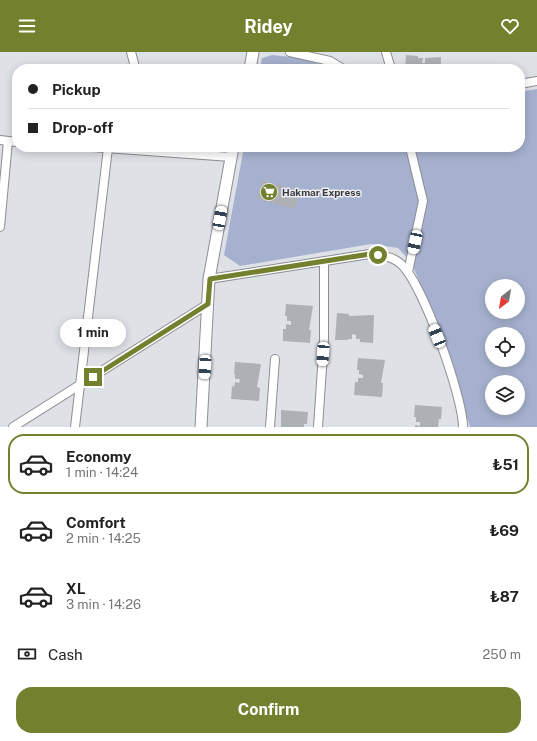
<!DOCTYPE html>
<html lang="en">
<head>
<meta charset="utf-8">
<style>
	:root { --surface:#fff; --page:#f2f2f2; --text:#222; --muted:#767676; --line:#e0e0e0; --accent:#73802d }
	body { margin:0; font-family:"Public Sans",sans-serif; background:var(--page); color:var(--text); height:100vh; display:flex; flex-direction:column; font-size:15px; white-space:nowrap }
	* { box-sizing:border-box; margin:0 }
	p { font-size:13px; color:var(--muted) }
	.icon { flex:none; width:22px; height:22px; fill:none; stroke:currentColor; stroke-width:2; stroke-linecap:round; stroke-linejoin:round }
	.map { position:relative; height:375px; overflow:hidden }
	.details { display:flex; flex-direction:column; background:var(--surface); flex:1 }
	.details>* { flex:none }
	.hud { position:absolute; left:12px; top:12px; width:513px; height:88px; border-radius:16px; box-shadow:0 2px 10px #0003; display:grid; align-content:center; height:88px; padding:0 16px; background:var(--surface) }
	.needle { width:26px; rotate:211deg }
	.controls { position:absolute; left:485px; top:227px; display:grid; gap:8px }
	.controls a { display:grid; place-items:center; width:40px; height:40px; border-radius:50%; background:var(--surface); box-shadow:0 2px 10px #0003; font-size:20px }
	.end { position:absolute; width:18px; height:18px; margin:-9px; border:5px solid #73802d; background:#fff; box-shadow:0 0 0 2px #fff }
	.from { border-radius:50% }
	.bubble { position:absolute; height:28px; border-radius:14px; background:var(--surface); box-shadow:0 2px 10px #0003; font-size:13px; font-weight:700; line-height:28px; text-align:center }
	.car { position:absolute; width:12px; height:24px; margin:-12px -6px; border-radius:5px; box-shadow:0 0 3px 1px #0007; background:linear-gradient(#fff 24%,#345 0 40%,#fff 0 76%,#345 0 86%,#fff 0) }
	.hud b { display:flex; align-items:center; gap:14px; height:38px; font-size:15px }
	.hud b+b { border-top:1px solid var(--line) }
	.hud i { width:10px; height:10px; background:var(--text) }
	ul { padding:7px 0 0; list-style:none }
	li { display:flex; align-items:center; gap:12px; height:60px; margin:0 8px 6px; padding:0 8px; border:2px solid transparent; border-radius:16px }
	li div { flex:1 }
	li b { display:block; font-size:15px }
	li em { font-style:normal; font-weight:700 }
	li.current { border-color:var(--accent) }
	li>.icon { width:36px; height:36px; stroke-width:1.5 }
	.pay { display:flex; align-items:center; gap:10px; height:44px; padding:0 16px; font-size:15px }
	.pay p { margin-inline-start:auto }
	.primary-button { display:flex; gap:8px; margin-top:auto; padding:8px 16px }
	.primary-button a { flex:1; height:46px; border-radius:16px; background:var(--accent); color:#fff; font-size:16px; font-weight:700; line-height:46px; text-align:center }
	header { display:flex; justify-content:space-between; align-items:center; height:52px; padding:0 16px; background:var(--accent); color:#fff; font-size:18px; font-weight:700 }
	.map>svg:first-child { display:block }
	.green { fill:#a5b1ce; fill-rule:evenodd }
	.building { fill:#adb0b5 }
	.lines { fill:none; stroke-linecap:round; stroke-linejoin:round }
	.street-casing { stroke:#8c8e93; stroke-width:10 }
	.secondary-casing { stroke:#8c8e93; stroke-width:13 }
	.street { stroke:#fff; stroke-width:8 }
	.secondary { stroke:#fff; stroke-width:11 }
	.route { stroke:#73802d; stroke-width:5 }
	.labels { text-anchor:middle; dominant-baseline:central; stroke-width:3; stroke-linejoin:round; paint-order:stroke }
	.poi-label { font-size:10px; font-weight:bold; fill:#38393b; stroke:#eceef3; text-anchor:start }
</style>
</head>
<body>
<header><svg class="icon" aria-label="menu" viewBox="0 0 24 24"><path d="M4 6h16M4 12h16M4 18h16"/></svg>Ridey<svg class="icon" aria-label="heart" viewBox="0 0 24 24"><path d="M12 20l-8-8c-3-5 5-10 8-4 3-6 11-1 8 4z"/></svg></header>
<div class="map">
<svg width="537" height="375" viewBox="0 0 537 375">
	<rect width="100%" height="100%" fill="#dee1e6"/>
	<path class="green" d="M 272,3 L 301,6 L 333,17 L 260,17 L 262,6 Z
		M 537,37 L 537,375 L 470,375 L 430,254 L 411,210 L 398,196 L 371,192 L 240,214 L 224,203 L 244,95 L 520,95 L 520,40 ZM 492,234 L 518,234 L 518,260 L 492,260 ZM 492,282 L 518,282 L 518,308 L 492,308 ZM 492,330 L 518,330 L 518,356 L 492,356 Z"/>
	<path class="building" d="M 406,3 L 418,4 L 418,6 L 423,6 L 422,11 L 425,11 L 425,6 L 441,5 L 441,17 L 405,17 Z
		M 279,12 L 297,16 L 297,17 L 278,17 Z
		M 520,60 L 523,61 L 521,74 L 520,74 Z
		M 262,128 L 300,139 L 295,157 L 257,147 Z
		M 286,252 L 313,254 L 309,278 L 311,278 L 310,291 L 283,289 L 283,277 L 286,277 L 286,272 L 291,273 L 291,269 L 287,269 L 287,264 L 285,264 Z
		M 337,261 L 349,262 L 349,264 L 374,263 L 373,291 L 360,290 L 360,287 L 356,287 L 356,283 L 352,282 L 352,287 L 348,287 L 348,288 L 335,288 Z
		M 358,306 L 385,308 L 381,331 L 383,331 L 382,345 L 354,343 L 355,330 L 358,330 L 358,326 L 363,326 L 363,323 L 359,322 L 359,318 L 357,318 Z
		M 235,310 L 261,312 L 257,335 L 260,336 L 259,349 L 231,347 L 232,334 L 234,335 L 235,330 L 239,331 L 240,327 L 235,327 L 235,322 L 234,322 Z
		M 415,353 L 442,355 L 441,367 L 439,367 L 438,375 L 415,375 L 415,373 L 420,374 L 420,370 L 416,370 L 416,365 L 414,365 Z
		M 281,358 L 308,360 L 307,372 L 304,372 L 304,375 L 281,375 Z"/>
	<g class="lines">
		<defs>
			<path id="street" d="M 131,0 L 134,11 L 133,17
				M 290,0 L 330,9 L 343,17
				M 386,0 L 391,17
				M 520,32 L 537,29
				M 0,88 L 17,90
				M 92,95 L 231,105
				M 0,175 L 8,89
				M 408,220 L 423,149 L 410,95
				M 209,227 L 370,202 C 381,203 392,204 401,212 C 423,232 463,345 463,375
				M 13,375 L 208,252
				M 75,375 L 108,96
				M 270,375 L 275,307
				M 318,375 L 324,287 L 324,209"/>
			<path id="secondary" d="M 250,17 L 253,0
				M 201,375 L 209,227 L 233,95"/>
		</defs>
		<use href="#street" class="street-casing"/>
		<use href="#secondary" class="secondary-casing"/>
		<use href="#street" class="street"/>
		<use href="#secondary" class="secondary"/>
	</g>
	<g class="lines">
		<path class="route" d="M 93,325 L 208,252 L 210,227 L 370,202 L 378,203"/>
	</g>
	<defs>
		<symbol id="supermarket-disc" viewBox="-11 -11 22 22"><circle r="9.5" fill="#73802d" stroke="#eceef3"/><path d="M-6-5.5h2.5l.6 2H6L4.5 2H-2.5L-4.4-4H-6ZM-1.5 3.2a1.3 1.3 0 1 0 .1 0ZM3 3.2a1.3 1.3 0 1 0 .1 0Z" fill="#fff"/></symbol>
	</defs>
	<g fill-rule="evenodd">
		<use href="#supermarket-disc" x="259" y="130" width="20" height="20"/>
	</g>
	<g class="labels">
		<g class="poi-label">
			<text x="282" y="140">Hakmar Express</text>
		</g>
	</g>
</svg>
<div class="controls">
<a><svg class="needle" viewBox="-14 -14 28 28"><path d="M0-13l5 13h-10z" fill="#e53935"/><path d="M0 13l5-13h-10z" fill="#767676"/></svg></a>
<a><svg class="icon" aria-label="locate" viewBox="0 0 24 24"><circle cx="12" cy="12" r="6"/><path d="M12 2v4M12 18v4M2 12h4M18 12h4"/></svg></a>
<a><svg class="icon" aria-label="layers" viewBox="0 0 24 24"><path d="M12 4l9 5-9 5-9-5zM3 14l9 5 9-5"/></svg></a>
</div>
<i class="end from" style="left:378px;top:203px"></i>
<i class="end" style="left:93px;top:325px"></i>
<div class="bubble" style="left:60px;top:267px;width:66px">1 min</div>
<i class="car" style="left:220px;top:166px;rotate:10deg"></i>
<i class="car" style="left:415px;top:190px;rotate:192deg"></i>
<i class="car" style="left:437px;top:284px;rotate:338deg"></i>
<i class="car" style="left:323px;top:302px;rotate:184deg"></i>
<i class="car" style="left:205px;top:315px;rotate:183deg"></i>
<div class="hud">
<b><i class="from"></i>Pickup</b>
<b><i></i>Drop-off</b>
</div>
</div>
<section class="details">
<ul>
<li class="current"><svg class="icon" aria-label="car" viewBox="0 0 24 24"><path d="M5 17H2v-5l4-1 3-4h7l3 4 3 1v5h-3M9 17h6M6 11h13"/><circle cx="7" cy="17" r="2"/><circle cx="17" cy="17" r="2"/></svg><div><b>Economy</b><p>1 min · 14:24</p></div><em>₺51</em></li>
<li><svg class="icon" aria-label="car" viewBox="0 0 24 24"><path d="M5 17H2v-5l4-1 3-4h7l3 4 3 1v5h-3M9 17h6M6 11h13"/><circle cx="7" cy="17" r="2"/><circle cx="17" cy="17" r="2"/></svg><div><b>Comfort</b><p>2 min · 14:25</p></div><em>₺69</em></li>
<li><svg class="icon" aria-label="car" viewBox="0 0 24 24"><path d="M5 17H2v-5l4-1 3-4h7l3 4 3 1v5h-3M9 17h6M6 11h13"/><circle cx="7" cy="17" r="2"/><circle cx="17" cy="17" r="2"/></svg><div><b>XL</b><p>3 min · 14:26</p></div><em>₺87</em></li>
</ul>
<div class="pay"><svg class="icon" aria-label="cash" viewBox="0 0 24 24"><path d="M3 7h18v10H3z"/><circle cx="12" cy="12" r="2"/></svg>Cash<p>250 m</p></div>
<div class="primary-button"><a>Confirm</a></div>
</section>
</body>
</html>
